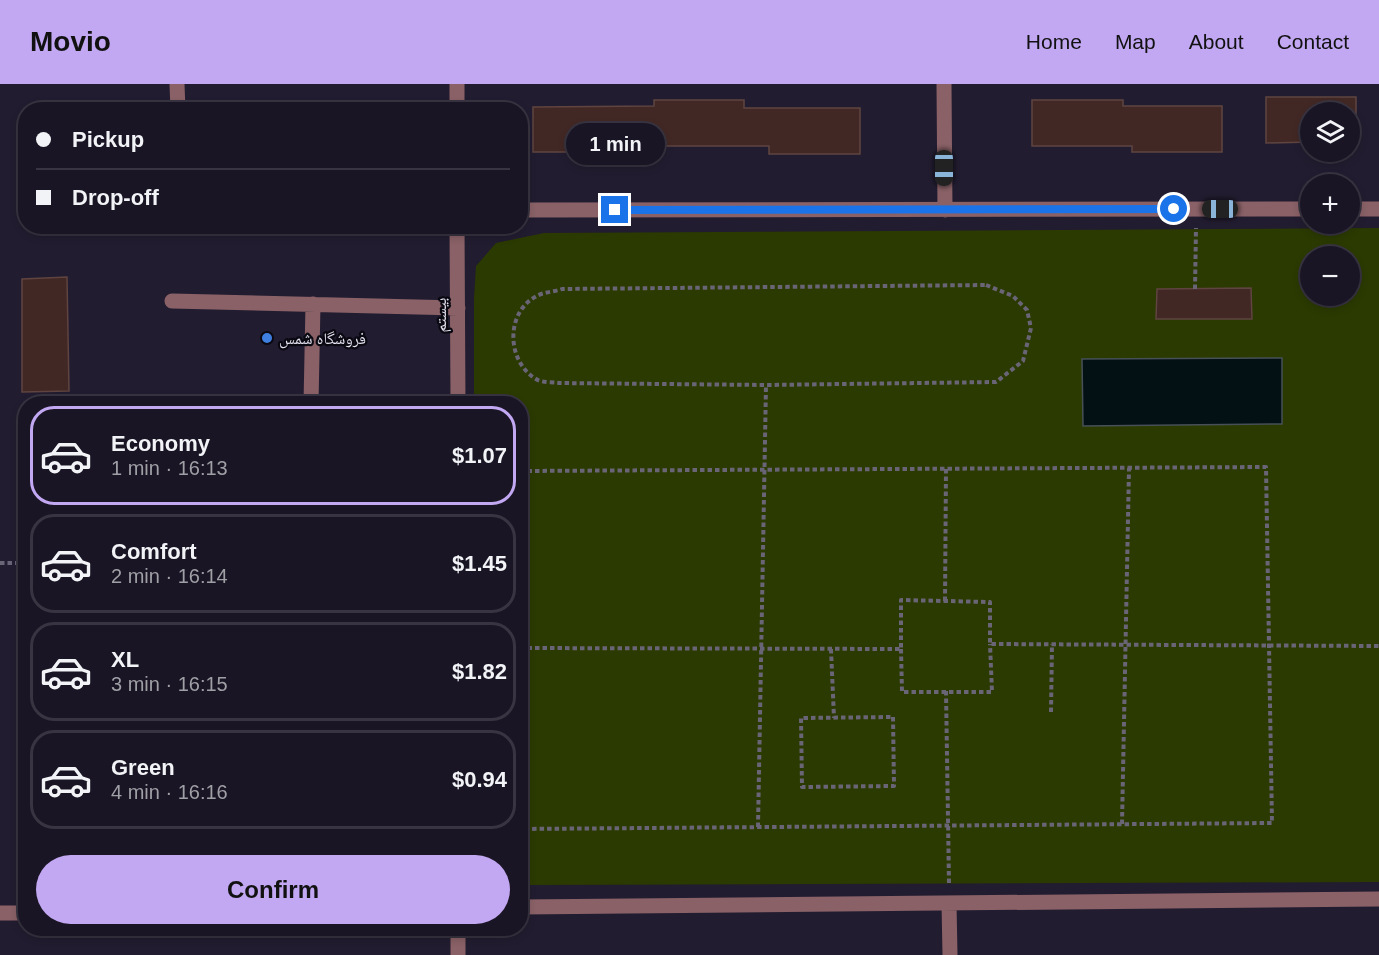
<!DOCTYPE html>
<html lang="en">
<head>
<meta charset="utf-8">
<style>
	:root { --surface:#1a1524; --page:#231e2c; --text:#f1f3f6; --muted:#9f9fa6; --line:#383441; --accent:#c2a7f2 }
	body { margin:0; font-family:Arial,"Noto Naskh Arabic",sans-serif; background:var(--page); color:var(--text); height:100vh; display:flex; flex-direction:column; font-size:22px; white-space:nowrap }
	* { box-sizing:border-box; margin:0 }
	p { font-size:20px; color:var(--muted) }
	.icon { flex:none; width:33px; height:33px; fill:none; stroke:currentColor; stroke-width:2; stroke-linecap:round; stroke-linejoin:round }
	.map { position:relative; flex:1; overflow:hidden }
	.sheet { position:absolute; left:18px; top:312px; width:510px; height:540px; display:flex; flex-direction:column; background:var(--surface); border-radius:24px; box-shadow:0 3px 9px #0003,0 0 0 2px var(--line) }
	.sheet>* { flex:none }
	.hud { position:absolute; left:18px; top:18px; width:510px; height:132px; border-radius:24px; box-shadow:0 3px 9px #0003,0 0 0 2px var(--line); display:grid; align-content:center; height:132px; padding:0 18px; background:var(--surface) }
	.controls { position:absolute; left:1300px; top:18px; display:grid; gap:12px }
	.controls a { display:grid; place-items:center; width:60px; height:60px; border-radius:50%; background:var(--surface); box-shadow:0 3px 9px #0003,0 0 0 2px var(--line); font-size:30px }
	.end { position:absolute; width:27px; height:27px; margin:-14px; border:8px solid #1a73e8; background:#fff; box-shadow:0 0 0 3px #fff }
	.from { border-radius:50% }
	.bubble { position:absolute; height:42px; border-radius:21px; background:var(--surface); box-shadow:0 3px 9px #0003,0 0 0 2px var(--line); font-size:20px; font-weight:700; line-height:42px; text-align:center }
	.car { position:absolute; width:18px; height:36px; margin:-18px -9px; border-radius:8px; box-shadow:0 0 4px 2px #0007; background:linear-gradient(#222 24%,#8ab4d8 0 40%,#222 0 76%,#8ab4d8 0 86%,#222 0) }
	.hud b { display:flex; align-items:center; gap:21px; height:57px; font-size:22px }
	.hud b+b { border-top:2px solid var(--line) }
	.hud i { width:15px; height:15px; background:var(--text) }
	ul { padding:10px 0 0; list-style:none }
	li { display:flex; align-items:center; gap:18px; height:99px; margin:0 12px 9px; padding:0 6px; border:3px solid var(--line); border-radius:24px }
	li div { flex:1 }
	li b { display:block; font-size:22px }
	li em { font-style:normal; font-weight:700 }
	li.current { border-color:var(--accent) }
	li>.icon { width:54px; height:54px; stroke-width:1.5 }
	.cta { display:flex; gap:12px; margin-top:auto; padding:12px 18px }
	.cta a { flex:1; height:69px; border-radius:36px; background:var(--accent); color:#111; font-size:24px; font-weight:700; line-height:69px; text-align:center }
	header { display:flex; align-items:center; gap:36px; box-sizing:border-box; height:84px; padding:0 30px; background:var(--accent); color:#111 }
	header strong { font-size:28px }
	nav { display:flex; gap:33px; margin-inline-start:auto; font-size:21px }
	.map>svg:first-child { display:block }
	.green { fill:#2b3a01; fill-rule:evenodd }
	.water { fill:#031115; stroke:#475057; stroke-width:1.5 }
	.building { fill:#422825; stroke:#5f4440; stroke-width:1.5 }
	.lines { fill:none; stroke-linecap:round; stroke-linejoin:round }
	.path { stroke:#696476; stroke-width:4; stroke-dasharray:4.5 3; stroke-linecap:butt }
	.minor { stroke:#896167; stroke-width:15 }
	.route { stroke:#1a73e8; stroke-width:8 }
	.shop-dot { fill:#3f7fe0; stroke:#0a0811; stroke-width:2 }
	.labels { text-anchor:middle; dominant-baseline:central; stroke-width:4.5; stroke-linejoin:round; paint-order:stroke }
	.street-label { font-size:16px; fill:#e5e2f0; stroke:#0a0811 }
	.poi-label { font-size:16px; fill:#e5e2f0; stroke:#0a0811; text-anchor:start }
</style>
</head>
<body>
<header>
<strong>Movio</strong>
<nav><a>Home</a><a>Map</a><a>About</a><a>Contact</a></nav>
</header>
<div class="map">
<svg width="1379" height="871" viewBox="0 0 1379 871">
	<rect width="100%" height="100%" fill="#221c30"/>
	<path class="green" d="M 1379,144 L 1379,798 L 521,801 L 520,320 L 474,320 L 474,215 L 476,182 L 496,159 L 544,149 ZM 1311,172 L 1350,172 L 1350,212 L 1311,212 Z"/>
	<path class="water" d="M 1282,274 L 1282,340 L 1083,342 L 1082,275 Z"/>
	<path class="building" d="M 1266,13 L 1356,13 L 1356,58 L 1350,58 L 1350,28 L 1311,28 L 1311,58 L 1266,59 Z
		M 654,16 L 744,16 L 744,24 L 860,24 L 860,70 L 769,70 L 769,62 L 623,62 L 623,68 L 533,68 L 533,23 L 654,22 Z
		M 1032,16 L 1123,16 L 1123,22 L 1222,22 L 1222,68 L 1132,68 L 1132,62 L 1032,62 Z
		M 67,193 L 69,307 L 22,308 L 22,195 Z
		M 1251,204 L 1252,235 L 1156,235 L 1157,205 Z"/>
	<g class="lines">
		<path class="path" d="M 986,201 L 1013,212 L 1027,226 L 1031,244 L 1023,277 L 996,298 L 766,301 L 559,299 C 552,298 542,299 536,295 C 507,278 505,230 535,213 C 542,208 554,208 562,205 Z
			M 1195,205 L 1196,144
			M 520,387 L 1266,383 L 1272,739 L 520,745
			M 0,479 L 26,479
			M 945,517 L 946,384
			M 520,564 L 901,565 L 901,516 L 990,518 L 990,560 L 1379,562
			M 831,565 L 834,634
			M 901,565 L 902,608 L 992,608 L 990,560
			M 946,607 L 949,799
			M 1051,628 L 1052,560
			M 893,633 L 894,702 L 802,703 L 801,634 Z
			M 1122,740 L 1129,384
			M 758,743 L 766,301"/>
		<path class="minor" d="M 177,0 L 178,26
			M 457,0 L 457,26
			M 944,0 L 945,126
			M 1350,125 L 1379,125
			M 520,126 L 1311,125
			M 457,142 L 458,320
			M 172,217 L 458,224
			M 311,320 L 313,220
			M 949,819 L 950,871
			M 520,823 L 1379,815
			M 0,829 L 26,829
			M 458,844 L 458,871"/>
	</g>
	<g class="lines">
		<path class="route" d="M 615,126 L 1174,125"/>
	</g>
	<circle class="shop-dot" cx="267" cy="254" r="6"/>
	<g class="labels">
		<g class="street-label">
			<text transform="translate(440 231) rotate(-90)">بیستم</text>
		</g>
		<g class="poi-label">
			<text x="279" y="254">فروشگاه شمس</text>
		</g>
	</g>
</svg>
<div class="controls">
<a><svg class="icon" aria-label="layers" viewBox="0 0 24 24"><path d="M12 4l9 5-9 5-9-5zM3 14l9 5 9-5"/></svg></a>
<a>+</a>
<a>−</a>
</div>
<i class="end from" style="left:1174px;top:125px"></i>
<i class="end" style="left:615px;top:126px"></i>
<div class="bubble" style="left:566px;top:39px;width:99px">1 min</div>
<i class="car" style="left:944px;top:84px;rotate:180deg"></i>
<i class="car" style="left:1220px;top:125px;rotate:270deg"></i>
<div class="hud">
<b><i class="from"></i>Pickup</b>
<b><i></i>Drop-off</b>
</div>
<section class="sheet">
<ul>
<li class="current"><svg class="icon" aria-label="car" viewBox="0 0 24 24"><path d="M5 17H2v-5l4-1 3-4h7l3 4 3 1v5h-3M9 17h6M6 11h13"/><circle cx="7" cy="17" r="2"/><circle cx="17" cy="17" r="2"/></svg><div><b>Economy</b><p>1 min · 16:13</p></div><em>$1.07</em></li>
<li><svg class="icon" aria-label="car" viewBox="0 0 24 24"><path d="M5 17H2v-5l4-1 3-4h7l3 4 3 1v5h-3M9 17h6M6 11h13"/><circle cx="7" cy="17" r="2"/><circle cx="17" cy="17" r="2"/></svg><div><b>Comfort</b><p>2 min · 16:14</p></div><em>$1.45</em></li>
<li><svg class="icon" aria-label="car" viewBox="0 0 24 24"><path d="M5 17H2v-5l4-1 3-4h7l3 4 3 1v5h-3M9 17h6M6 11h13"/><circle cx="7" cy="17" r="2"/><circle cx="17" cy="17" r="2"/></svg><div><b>XL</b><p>3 min · 16:15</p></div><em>$1.82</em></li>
<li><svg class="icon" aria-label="car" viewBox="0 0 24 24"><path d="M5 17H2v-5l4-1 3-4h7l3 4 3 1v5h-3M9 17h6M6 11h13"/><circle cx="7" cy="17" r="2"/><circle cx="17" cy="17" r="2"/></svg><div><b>Green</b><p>4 min · 16:16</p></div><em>$0.94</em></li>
</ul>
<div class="cta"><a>Confirm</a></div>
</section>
</div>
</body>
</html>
